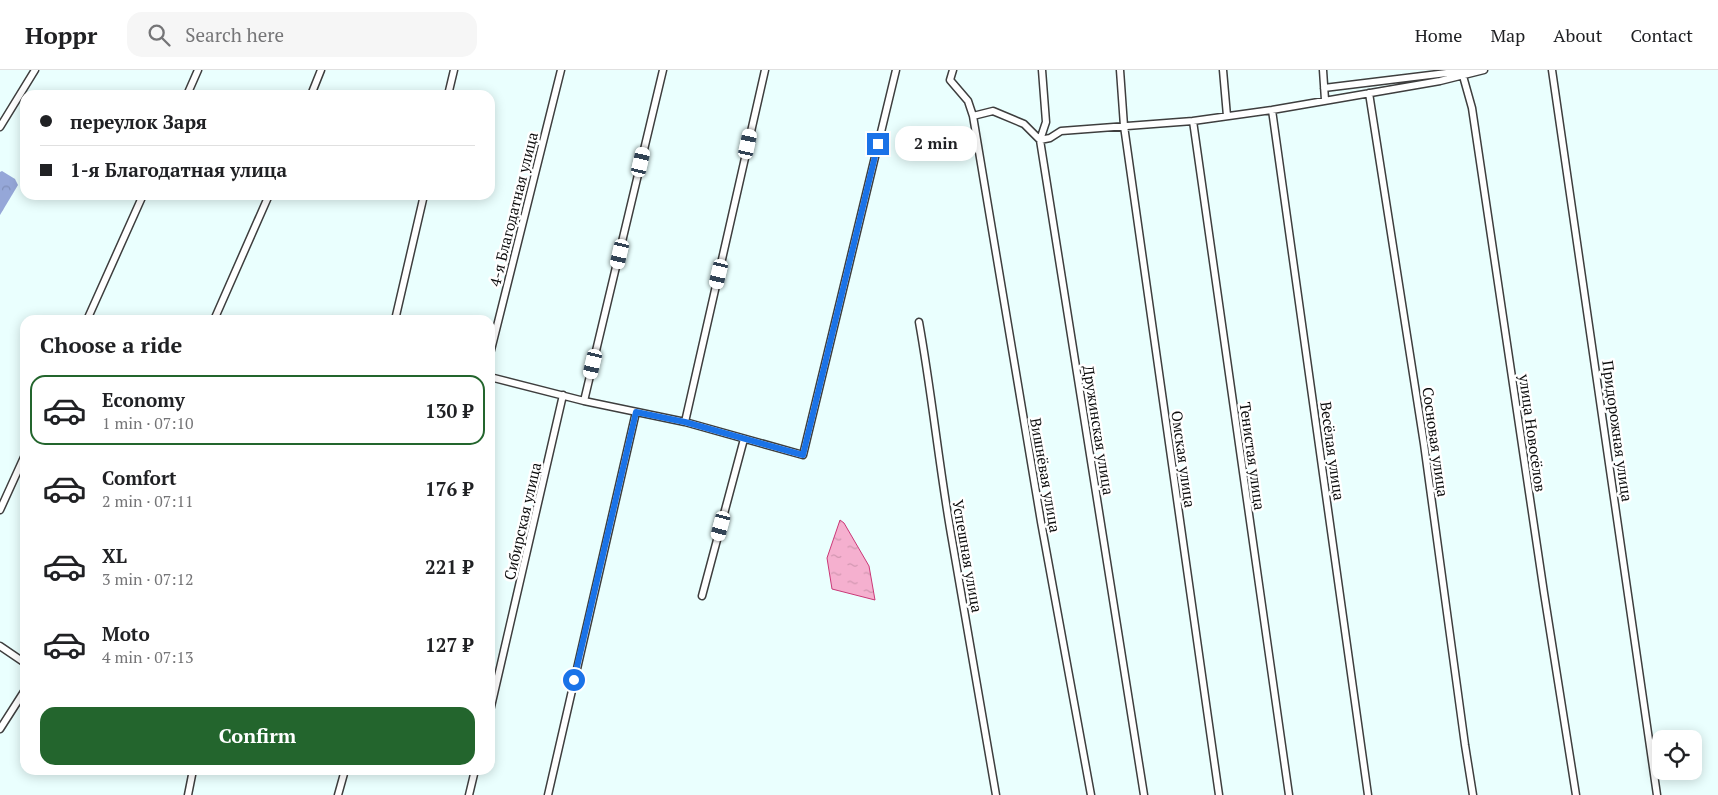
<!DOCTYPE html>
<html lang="en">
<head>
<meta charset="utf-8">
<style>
	:root { --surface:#fff; --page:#f6f6f6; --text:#202124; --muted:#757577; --line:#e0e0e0; --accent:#23652d }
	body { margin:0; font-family:"PT Serif",serif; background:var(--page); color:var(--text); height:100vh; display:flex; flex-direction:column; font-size:19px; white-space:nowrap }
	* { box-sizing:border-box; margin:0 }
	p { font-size:16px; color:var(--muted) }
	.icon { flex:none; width:28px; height:28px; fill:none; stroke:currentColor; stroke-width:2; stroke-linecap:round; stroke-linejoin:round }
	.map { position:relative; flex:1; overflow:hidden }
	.side { position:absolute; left:20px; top:245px; width:475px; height:460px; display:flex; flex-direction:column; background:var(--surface); border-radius:15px; box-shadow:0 2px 12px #0003 }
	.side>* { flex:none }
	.banner { position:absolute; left:20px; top:20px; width:475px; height:110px; border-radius:15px; box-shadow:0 2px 12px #0003; display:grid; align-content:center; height:110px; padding:0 20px; background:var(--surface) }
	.fabs { position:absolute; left:1652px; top:660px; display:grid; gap:10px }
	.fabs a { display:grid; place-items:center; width:50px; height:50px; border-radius:10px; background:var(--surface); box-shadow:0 2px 12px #0003; font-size:25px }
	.end { position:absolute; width:22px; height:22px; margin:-11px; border:6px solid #1a73e8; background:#fff; box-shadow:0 0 0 2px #fff }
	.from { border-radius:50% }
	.bubble { position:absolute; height:35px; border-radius:15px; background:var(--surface); box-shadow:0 2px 12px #0003; font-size:16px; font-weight:800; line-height:35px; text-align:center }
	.car { position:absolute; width:15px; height:30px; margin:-15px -8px; border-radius:6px; box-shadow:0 0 4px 1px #0007; background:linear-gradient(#fff 24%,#345 0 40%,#fff 0 76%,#345 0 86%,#fff 0) }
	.banner b { display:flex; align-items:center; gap:18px; height:48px; font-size:19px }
	.banner b+b { border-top:1px solid var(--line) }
	.banner i { width:12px; height:12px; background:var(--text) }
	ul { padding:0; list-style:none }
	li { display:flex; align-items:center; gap:15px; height:70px; margin:0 10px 8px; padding:0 10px; border:2px solid transparent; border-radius:15px }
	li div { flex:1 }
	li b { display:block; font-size:19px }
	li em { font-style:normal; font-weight:800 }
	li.selected { border-color:var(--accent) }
	li>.icon { width:45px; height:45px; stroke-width:1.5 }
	h2 { padding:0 20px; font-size:22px; line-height:60px }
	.primary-button { display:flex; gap:10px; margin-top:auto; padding:10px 20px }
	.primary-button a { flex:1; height:58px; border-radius:15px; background:var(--accent); color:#fff; font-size:20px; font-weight:800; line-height:58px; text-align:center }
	header { display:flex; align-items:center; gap:30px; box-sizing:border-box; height:70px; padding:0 25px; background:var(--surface); border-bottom:1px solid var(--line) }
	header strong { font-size:24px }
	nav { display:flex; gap:28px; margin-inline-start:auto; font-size:18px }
	.search { width:350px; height:45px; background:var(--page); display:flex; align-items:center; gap:12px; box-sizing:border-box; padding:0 18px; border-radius:15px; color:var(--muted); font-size:19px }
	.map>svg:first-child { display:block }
	.forest { fill:url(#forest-crowns) }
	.water { fill:url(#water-ripples); stroke:#ca3877 }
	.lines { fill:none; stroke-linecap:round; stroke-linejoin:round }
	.minor-casing { stroke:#3e3e3e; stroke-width:9 }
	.minor { stroke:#fff; stroke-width:6 }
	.route { stroke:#1a73e8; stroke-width:6 }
	.labels { text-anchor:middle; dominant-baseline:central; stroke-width:5; stroke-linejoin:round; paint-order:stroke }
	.street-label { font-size:15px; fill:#0b0b0b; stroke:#fff }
</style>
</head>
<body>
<header>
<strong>Hoppr</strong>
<div class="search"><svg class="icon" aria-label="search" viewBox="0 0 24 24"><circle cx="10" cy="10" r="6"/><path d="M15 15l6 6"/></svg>Search here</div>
<nav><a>Home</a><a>Map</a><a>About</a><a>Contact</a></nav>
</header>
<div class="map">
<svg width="1718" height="725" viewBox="0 0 1718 725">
	<defs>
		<pattern id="forest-crowns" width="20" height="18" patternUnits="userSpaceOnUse" patternTransform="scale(1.25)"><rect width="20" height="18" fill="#95a7d8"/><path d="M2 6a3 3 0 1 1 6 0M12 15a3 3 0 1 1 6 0" fill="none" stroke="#7f8eb8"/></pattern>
		<pattern id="water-ripples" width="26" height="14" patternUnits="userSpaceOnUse" patternTransform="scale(1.25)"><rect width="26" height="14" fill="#f5b0cf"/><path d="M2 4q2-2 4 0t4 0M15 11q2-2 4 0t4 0" fill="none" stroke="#d196b0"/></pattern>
	</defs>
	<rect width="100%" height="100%" fill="#eafffe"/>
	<path class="forest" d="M 2,101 L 15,109 L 18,115 L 0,145 L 0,102 Z"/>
	<path class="water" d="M 840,450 L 844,453 L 869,496 L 875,530 L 832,519 L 827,488 Z"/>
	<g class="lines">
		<defs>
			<path id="minor" d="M 953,0 L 950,10 L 968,31 L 973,46 L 993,41 L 1024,54 L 1040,70 L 1050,68 L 1061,61 L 1193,51 L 1272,40 L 1440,11 L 1484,0
				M 1042,0 L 1046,52 L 1040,70 L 1144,725
				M 1120,0 L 1124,56 L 1219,725
				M 1223,0 L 1227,46
				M 1323,0 L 1325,30
				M 1552,0 L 1657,725
				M 1450,4 L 1463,6 L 1472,38 L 1544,523 L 1576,725
				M 1324,18 L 1471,0
				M 1369,23 L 1424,374 L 1465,675 L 1473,725
				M 187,25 L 198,0
				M 311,25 L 321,0
				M 448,25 L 454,0
				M 1272,40 L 1368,725
				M 973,46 L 1041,452 L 1091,725
				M 1193,51 L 1289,725
				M 0,57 L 35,0
				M 87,250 L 143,125
				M 214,250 L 269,125
				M 395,250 L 424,125
				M 919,252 C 932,324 939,397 952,470 C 967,555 982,640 996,725
				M 490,284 L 561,0
				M 490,307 L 584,331 L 685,352 L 803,385 L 896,0
				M 584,331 L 663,0
				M 685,352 L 765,0
				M 0,440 L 25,385
				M 702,526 L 744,369
				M 0,576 L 25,593
				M 490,641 L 563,325
				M 0,659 L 25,620
				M 188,725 L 193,700
				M 338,725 L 345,700
				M 469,725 L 475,700
				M 548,725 L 636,342"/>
		</defs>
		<use href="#minor" class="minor-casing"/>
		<use href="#minor" class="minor"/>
	</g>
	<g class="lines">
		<path class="route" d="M 574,610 L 636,342 L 685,352 L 803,385 L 878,74"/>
	</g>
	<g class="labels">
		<g class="street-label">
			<text transform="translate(513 139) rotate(-76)">4-я Благодатная улица</text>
			<text transform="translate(1099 360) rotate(81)">Дружинская улица</text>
			<text transform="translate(1618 361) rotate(82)">Придорожная улица</text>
			<text transform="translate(1533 363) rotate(82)">улица Новосёлов</text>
			<text transform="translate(1436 372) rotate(82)">Сосновая улица</text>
			<text transform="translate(1333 381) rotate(82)">Весёлая улица</text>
			<text transform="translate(1253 386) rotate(82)">Тенистая улица</text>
			<text transform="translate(1184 389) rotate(82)">Омская улица</text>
			<text transform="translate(1046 405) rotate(80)">Вишнёвая улица</text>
			<text transform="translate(522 451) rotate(-77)">Сибирская улица</text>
			<text transform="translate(968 486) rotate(80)">Успешная улица</text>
		</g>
	</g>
</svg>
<div class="fabs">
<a><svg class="icon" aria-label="locate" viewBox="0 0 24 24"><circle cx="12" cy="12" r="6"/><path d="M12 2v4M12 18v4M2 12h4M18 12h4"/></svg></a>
</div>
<i class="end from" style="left:574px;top:610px"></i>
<i class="end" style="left:878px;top:74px"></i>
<div class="bubble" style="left:895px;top:56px;width:82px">2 min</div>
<i class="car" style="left:748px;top:74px;rotate:12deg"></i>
<i class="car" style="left:641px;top:92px;rotate:13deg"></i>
<i class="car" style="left:620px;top:184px;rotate:193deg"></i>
<i class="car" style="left:719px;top:204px;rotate:193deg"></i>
<i class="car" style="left:593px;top:294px;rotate:193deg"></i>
<i class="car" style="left:721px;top:456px;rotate:195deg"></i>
<div class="banner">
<b><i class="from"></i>переулок Заря</b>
<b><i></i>1-я Благодатная улица</b>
</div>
<section class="side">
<h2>Choose a ride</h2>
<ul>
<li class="selected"><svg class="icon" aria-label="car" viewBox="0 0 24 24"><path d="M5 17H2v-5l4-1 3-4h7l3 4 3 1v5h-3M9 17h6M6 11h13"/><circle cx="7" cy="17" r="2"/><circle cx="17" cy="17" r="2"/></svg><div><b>Economy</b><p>1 min · 07:10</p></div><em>130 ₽</em></li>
<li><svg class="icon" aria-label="car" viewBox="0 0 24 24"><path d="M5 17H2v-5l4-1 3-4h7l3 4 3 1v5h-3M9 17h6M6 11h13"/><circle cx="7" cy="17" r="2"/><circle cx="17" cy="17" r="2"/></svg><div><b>Comfort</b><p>2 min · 07:11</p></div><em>176 ₽</em></li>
<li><svg class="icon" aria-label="car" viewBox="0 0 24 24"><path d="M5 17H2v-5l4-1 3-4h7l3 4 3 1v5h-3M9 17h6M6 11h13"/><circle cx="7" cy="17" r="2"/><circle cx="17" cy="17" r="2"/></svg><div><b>XL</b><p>3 min · 07:12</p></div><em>221 ₽</em></li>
<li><svg class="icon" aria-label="car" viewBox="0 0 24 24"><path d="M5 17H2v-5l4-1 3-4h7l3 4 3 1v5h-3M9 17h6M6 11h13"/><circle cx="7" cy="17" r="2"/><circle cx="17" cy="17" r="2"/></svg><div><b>Moto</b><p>4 min · 07:13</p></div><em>127 ₽</em></li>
</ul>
<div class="primary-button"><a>Confirm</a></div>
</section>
</div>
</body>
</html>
